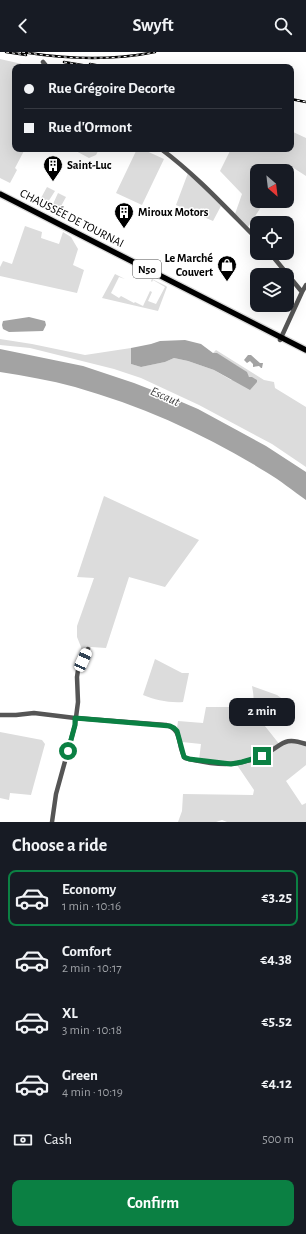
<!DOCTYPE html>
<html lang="en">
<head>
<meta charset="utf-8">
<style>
	:root { --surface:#171b24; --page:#20242c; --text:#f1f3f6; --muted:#9ea1a6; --line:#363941; --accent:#0b8043 }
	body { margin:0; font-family:"Alegreya Sans",sans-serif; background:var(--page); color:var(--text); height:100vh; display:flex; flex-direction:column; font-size:15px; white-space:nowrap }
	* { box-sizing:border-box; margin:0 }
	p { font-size:13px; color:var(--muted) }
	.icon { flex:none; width:22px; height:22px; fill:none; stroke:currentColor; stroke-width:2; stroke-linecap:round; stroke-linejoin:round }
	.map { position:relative; height:770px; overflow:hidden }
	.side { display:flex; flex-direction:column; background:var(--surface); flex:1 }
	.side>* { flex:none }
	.hud { position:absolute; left:12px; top:12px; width:282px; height:88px; border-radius:8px; box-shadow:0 4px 16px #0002; display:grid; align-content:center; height:88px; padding:0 12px; background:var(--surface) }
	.needle { width:26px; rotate:152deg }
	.controls { position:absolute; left:250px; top:112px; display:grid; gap:8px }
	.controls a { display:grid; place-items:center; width:44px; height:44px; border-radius:8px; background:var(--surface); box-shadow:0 4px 16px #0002; font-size:20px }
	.end { position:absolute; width:18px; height:18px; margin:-9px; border:5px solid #0b8043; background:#fff; box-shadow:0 0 0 2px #fff }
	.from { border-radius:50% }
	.bubble { position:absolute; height:28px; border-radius:8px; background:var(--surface); box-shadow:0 4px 16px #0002; font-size:13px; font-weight:700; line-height:28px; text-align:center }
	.car { position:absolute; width:12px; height:24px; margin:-12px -6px; border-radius:5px; box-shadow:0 0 3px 1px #0007; background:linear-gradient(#fff 24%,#345 0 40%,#fff 0 76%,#345 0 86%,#fff 0) }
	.hud b { display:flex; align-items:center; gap:14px; height:38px; font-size:15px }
	.hud b+b { border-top:1px solid var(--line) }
	.hud i { width:10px; height:10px; background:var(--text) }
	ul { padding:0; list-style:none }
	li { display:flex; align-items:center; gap:12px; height:56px; margin:0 8px 6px; padding:0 4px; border:2px solid transparent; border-radius:8px }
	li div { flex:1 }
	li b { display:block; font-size:15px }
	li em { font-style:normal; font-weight:700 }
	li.selected { border-color:var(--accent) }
	li>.icon { width:36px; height:36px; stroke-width:1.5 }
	h2 { padding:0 12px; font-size:18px; line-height:48px }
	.pay { display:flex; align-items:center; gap:10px; height:44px; padding:0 12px; font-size:15px }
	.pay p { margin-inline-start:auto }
	.button { display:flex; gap:8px; margin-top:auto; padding:8px 12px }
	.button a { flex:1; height:46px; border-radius:8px; background:var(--accent); color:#fff; font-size:16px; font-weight:700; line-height:46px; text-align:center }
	header { display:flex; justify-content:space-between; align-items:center; height:52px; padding:0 12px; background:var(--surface); font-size:18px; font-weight:700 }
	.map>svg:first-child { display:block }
	.green { fill:#dcdcdc }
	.water { fill:#a3a3a3 }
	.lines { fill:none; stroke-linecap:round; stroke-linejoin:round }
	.major-casing { stroke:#dbdbdb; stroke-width:8 }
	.minor { stroke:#555; stroke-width:4.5 }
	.major { stroke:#000; stroke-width:5.5 }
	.rail-casing { stroke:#000; stroke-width:2.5 }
	.rail { stroke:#fff; stroke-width:1; stroke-dasharray:3; stroke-linecap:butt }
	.route { stroke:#0b8043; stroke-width:5 }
	.labels { text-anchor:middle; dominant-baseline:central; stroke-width:3; stroke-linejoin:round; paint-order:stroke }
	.shield { fill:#fff; stroke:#4c4c4c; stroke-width:1 }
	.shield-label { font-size:11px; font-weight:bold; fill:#000 }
	.poi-label { font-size:12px; font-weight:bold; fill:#000; stroke:#fff; text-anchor:start }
	.street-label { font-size:12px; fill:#000; stroke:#fff }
	.water-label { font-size:13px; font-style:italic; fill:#444; stroke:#fff }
</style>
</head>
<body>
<header><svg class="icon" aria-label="back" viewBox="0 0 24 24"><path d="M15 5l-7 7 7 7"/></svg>Swyft<svg class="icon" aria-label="search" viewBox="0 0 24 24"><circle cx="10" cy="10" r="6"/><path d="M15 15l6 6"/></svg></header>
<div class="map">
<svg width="306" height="770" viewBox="0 0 306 770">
	<rect width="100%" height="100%" fill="#fff"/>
	<path class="green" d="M 0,7 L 22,12 L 20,15 L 15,15 L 15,97 L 25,97 L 15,116 L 17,118 L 10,131 L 0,126 Z
		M 291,79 L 306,86 L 306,124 L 289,113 L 285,119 L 257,119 L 257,149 L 265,149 L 248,175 L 235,162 L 242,142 L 220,119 L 231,97 L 291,97 Z
		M 72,97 L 99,97 L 96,103 L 89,106 Z
		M 137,97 L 142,97 L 164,107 L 142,153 L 116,141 Z
		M 188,121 L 221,154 L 213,169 L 176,153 Z
		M 47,135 L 55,139 L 48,150 L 41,146 Z
		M 58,141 L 66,145 L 60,156 L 53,152 Z
		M 25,174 L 42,180 L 41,186 L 59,192 L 63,180 L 71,185 L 78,197 L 73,213 L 84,218 L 77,241 L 0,224 L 0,215 L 3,209 L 12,212 Z
		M 115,222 L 125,227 L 119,225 L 111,241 L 119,246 L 121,244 L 134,251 L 135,250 L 143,254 L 150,239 L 152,240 L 148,249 L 156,252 L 165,235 L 153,228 L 152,230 L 151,229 L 152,227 L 166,234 L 167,235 L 158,259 L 102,246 Z
		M 0,287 L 32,292 L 85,303 L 131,296 L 131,312 L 141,315 L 165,310 L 174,306 L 188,309 L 214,318 L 231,328 L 249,325 C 241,314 226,308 213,301 L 216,298 L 264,328 L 274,330 L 275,336 L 306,355 L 306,415 L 272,392 L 199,353 L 141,326 L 114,317 L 30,296 L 0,293 Z
		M 104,444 L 199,488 L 165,535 L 129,525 L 106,596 L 91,595 L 85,608 L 81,607 L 81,595 L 77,585 L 77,574 L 94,526 L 77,525 Z
		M 155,607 L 182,621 L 189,621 L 183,650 C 169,651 155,648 143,643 Z
		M 252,634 L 277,643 L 284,648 L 266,666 L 261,660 L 257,664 L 280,693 L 289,690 L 306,693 L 306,713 L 286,729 L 302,753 L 306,751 L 306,770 L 227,770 L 222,768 L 216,770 L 178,770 L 182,759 L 183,742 L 253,743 L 254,738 L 237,713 L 199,708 L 201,692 L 182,690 L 177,676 L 178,669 L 203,671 L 206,655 L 249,655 C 256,650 253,641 252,634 Z
		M 0,680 L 42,688 L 45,692 L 31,743 L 10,741 L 9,748 L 0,746 Z"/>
	<path class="water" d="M 29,265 L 45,269 L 46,273 L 43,279 L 9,280 L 3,277 L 2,273 L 3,269 Z
		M 185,288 L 201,292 L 213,301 L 217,301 L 247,320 L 249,325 L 252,325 L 257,328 L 257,330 L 250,338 L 214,318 L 188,309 L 174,306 L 165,310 L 141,315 L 131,312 L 131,296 L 151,292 L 160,289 Z
		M 0,297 L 83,314 L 134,331 L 170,345 L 198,357 L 266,394 L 306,420 L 306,448 C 293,439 280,428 266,420 C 207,383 142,354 75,335 C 50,328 25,324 0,320 Z
		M 248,303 L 251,303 L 260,311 L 263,311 L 262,316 L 261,316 L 259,314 L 253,315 L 253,312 L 250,309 L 247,311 L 244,308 Z"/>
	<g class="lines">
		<defs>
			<path id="major" d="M 0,142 L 306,298"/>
		</defs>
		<use href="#major" class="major-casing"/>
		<path class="minor" d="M 43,10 L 47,15
			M 161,97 C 196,123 226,156 257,187
			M 270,201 L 302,240 L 280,288
			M 302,240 L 306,233
			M 0,663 L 16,663 L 34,661 L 75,666 L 166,673 C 183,677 177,694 185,706 C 201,710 221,714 238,711 C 246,709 257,707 264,703 C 283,693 283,684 306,692
			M 52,770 L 56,742 L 75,673 L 78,650 L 77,625 L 78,618 L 88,597"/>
		<use href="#major" class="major"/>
		<defs>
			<path id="rail" d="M 6,0 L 26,3
				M 22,0 C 66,7 111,9 155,0
				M 64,10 L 94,15
				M 90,12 L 106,15
				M 291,47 L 306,50"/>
		</defs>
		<use href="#rail" class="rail-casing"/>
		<use href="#rail" class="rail"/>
	</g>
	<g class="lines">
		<path class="route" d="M 68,699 L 75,673 L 75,666 L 170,674 L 174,676 L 177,679 L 184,705 L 189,707 L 231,712 L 242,710 L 262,704"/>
	</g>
	<defs>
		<symbol id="building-pin" viewBox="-11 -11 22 30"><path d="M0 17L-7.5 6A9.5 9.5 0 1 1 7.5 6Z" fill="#000" stroke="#fff"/><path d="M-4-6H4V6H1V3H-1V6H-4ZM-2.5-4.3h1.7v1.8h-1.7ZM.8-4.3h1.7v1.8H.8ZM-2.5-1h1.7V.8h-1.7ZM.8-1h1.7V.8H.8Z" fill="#fff"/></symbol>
		<symbol id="shop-pin" viewBox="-11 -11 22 30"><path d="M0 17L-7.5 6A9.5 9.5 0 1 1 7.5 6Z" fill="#000" stroke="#fff"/><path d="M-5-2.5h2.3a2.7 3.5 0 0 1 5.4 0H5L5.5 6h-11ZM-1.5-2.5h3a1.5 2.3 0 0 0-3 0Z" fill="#fff"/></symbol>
	</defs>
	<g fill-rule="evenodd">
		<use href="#building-pin" x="42" y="102" width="22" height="30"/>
		<use href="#building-pin" x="113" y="149" width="22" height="30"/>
		<use href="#shop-pin" x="216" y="202" width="22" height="30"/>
	</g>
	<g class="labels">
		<rect class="shield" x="133" y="208" width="28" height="18" rx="3"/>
		<g class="shield-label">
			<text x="147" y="217">N50</text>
		</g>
		<g class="poi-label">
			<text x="67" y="113">Saint-Luc</text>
			<text x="138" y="160">Miroux Motors</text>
			<text x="213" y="206" text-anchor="end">Le Marché<tspan x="213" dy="14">Couvert</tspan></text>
		</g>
		<g class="street-label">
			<text transform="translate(72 166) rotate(27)">CHAUSSÉE DE TOURNAI</text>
		</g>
		<g class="water-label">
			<text transform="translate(165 345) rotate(24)">Escaut</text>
		</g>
	</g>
</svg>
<div class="controls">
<a><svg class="needle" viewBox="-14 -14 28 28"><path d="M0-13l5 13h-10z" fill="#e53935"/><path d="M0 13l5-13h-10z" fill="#9ea1a6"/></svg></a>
<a><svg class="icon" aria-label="locate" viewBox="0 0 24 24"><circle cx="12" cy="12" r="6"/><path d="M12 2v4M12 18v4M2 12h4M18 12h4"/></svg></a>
<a><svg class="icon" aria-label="layers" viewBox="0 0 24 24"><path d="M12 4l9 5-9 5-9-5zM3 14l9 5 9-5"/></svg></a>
</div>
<i class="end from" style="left:68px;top:699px"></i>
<i class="end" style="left:262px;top:704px"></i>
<div class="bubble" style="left:229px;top:646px;width:66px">2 min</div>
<i class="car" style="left:83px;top:608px;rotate:24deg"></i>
<div class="hud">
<b><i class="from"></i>Rue Grégoire Decorte</b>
<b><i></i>Rue d'Ormont</b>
</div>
</div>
<section class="side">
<h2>Choose a ride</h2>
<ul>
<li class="selected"><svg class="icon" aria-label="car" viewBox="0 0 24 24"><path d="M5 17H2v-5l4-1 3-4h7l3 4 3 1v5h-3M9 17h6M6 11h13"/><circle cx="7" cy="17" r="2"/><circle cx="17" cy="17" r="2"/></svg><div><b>Economy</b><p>1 min · 10:16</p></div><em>€3.25</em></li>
<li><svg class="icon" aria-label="car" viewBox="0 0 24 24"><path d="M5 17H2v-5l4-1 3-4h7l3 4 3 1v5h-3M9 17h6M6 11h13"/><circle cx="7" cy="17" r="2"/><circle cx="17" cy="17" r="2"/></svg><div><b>Comfort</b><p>2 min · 10:17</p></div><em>€4.38</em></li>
<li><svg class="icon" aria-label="car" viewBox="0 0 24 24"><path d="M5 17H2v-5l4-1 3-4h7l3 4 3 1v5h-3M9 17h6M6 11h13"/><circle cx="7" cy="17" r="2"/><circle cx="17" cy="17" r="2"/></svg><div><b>XL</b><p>3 min · 10:18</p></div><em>€5.52</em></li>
<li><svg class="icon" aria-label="car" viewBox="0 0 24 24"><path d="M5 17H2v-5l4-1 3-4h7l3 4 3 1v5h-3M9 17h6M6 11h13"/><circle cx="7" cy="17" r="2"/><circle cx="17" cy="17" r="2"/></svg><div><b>Green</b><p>4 min · 10:19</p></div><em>€4.12</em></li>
</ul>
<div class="pay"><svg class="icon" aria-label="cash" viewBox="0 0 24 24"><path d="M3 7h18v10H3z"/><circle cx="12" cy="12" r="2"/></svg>Cash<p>500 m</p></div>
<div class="button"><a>Confirm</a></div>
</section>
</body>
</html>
